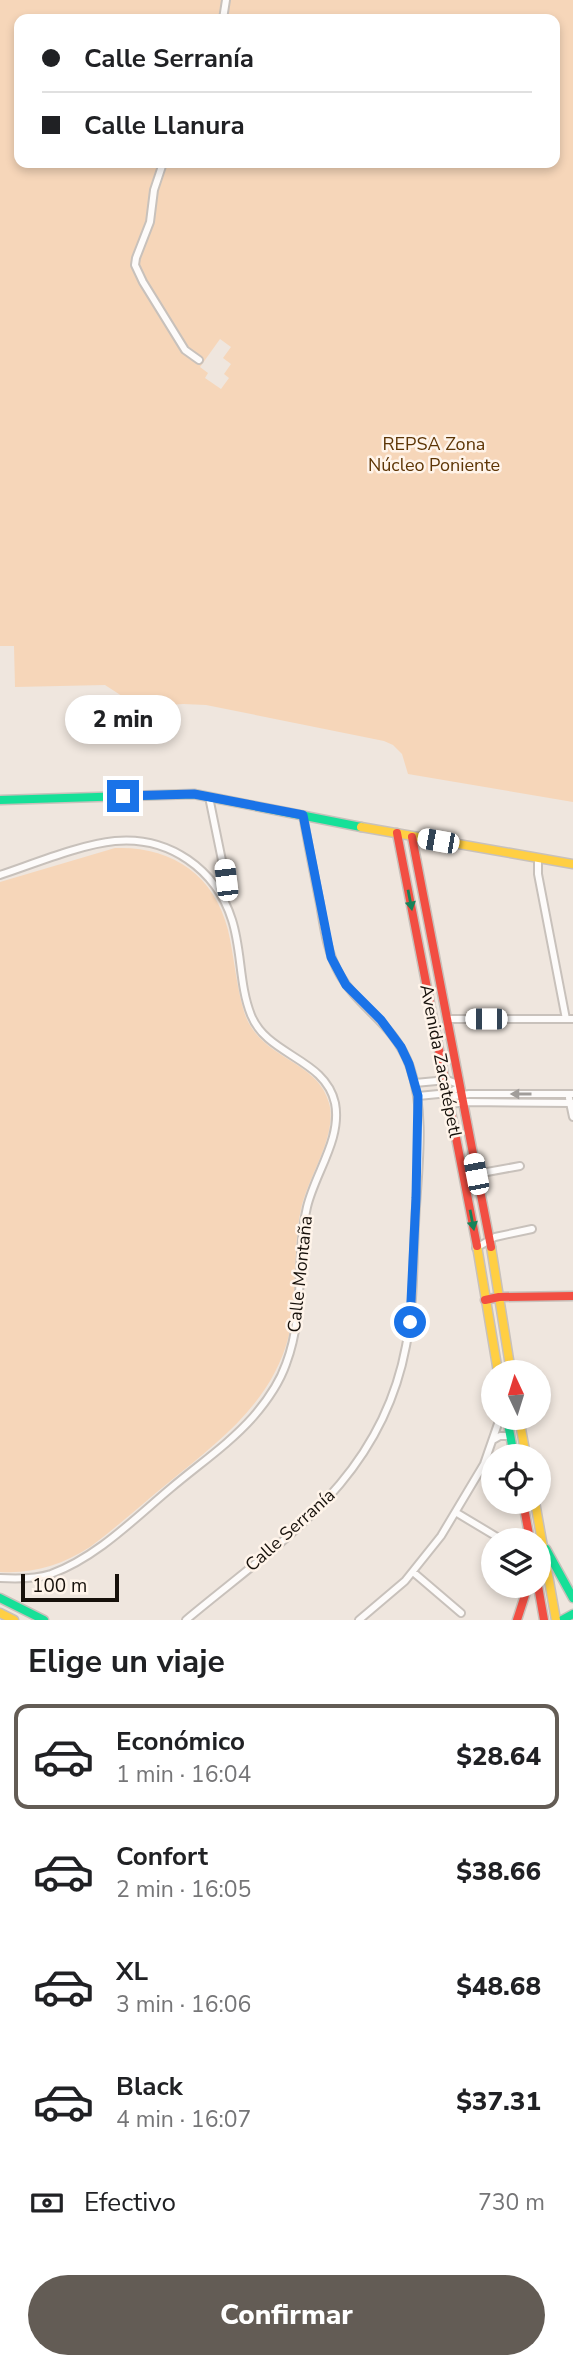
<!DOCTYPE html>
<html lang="es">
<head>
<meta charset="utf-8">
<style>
	:root { --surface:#fff; --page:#f6f6f6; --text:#202124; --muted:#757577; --line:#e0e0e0; --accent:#635c55 }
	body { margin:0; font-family:"Nunito Sans",sans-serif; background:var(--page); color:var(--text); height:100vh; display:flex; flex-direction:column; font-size:26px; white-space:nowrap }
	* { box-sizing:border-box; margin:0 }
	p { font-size:23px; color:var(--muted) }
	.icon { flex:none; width:38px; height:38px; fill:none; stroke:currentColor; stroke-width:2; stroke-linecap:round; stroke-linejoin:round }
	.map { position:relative; height:1620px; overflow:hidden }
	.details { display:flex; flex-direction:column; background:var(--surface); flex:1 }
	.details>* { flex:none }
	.guide { position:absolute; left:14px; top:14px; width:546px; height:154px; border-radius:14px; box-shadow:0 4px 10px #0003; display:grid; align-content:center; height:154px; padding:0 28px; background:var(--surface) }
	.needle { width:46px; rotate:356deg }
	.controls { position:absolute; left:481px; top:1360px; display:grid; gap:14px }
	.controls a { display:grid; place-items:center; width:70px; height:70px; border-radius:50%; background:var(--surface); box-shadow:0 4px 10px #0003; font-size:35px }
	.scale { position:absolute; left:21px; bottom:18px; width:98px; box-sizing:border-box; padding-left:7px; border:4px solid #17110b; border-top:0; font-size:19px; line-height:24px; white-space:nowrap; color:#17110b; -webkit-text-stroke:5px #fff4ea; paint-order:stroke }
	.end { position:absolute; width:32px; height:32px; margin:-16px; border:9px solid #1a73e8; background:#fff; box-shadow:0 0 0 4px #fff }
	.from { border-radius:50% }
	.bubble { position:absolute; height:49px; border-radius:24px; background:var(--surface); box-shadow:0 4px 10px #0003; font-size:23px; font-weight:800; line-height:49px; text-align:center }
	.car { position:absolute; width:21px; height:42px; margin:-21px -10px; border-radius:9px; box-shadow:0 0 5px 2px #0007; background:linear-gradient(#fff 24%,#345 0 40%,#fff 0 76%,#345 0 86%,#fff 0) }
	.guide b { display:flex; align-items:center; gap:24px; height:66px; font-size:26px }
	.guide b+b { border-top:2px solid var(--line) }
	.guide i { width:18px; height:18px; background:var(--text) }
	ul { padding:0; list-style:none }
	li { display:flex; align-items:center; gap:21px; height:105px; margin:0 14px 10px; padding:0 14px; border:4px solid transparent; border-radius:14px }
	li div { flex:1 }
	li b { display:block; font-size:26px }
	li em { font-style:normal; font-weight:800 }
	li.current { border-color:var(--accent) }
	li>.icon { width:63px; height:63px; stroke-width:1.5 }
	h2 { padding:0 28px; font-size:32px; line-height:84px }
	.pay { display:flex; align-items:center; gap:18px; height:77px; padding:0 28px; font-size:26px }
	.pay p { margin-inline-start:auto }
	.button { display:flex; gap:14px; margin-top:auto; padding:14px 28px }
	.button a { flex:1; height:80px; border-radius:42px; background:var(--accent); color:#fff; font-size:28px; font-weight:800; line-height:80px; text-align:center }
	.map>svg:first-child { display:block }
	.green { fill:#f6d6b9; fill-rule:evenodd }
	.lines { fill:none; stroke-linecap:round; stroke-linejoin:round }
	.street-casing { stroke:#c8c1bb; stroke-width:10 }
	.fast-casing { stroke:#c8c1bb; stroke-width:11 }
	.slow-casing { stroke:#c8c1bb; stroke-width:11 }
	.jam-casing { stroke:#c8c1bb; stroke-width:11 }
	.street { stroke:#fdfbfa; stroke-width:6 }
	.fast { stroke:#16e098; stroke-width:8 }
	.slow { stroke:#ffcf43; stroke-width:8 }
	.jam { stroke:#f24e42; stroke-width:8 }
	.oneway { fill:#168359 }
	.oneway2 { fill:#a19d9a }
	.route { stroke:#1a73e8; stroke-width:9 }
	.labels { text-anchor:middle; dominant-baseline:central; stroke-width:5; stroke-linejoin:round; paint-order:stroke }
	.park-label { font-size:18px; fill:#5d3505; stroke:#fff4ea }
	.street-label { font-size:18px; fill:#17110b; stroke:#fff4ea }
</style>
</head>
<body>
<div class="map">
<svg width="573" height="1620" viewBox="0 0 573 1620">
	<rect width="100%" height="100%" fill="#efe6de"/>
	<path class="green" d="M 0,0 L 573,0 L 573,802 L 408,774 L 402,754 L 393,745 L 384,741 L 206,705 L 183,704 L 139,707 L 105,685 L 15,687 L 14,646 L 0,646 ZM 19,19 L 555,19 L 555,163 L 19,163 ZM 220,339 L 231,347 L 223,358 L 231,364 L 224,374 L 229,378 L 221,389 L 205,378 L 208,373 L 200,367 Z
		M 115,848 C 171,846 214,874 228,930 C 234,956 236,983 243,1008 C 256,1060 317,1058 329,1103 C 338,1135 308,1177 301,1209 C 292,1250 299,1293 289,1335 C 272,1403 219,1441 168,1483 C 142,1504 117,1527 90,1547 C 62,1565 33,1574 0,1572 L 0,882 Z"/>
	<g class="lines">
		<defs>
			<path id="street" d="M 223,19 L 226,0
				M 163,163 L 154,190 L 150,222 L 136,258 L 135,265 L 143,282 L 185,350 L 199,360
				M 209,797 L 226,880
				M 538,858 L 538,874 L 566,1019
				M 0,875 C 33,864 82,844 115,841 C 169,836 216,869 232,920 C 242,951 239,985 251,1015 C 267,1056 325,1058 335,1103 C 342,1139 315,1173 307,1207 C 295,1259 306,1311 286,1364 C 279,1384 266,1402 253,1417 C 229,1444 198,1465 171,1488 C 134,1519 97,1557 51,1574 C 35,1579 16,1579 0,1578
				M 448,1019 L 573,1019
				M 415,1083 L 447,1080 L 458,1084
				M 418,1096 L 449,1093 L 459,1087
				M 447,1097 L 469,1094 L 573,1094
				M 569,1098 L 573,1117
				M 449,1104 L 468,1102 L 573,1103
				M 476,1174 L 520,1166
				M 476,1248 L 495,1237 L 532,1229
				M 493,1440 L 500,1436 L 510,1436
				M 457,1513 L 502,1540
				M 413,1572 L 461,1613
				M 186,1620 C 283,1539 381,1480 406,1346 C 414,1307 413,1265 415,1225 C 417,1173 427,1116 410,1067 C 394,1023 360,1010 340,975 C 327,953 324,928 320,904 C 314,874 308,845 303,815
				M 359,1620 L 405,1581 L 441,1536 L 484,1464 L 500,1418"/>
			<path id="fast" d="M 0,800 L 194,794 L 361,827
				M 507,1418 L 514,1456
				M 546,1549 L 573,1598
				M 0,1598 L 44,1620
				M 562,1620 L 573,1614"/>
			<path id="slow" d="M 361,827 L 573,864
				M 477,1246 L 498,1372
				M 491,1247 L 511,1372
				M 519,1418 L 526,1456
				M 535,1502 L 556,1620
				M 0,1613 L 14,1620"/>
			<path id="jam" d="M 397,833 L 477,1246
				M 412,837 L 491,1247
				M 485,1300 L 499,1297 L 573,1296
				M 523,1502 L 530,1540
				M 538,1586 L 544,1620
				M 517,1620 L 528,1586"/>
		</defs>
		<use href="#street" class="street-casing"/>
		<use href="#fast" class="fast-casing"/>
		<use href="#slow" class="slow-casing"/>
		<use href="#jam" class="jam-casing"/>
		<use href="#street" class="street"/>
		<use href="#fast" class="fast"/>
		<use href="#slow" class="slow"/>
		<use href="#jam" class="jam"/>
	</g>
	<defs><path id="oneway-solid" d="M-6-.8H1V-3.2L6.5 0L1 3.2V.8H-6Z" transform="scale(1.75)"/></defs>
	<g class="oneway">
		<use href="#oneway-solid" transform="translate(410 900) rotate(79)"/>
		<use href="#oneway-solid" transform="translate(472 1220) rotate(79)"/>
	</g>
	<use class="oneway2" href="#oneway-solid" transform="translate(521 1094) rotate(-180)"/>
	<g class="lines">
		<path class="route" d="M 123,796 L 194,794 L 303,815 L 331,957 L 346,985 L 381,1020 L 401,1047 L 409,1064 L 418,1096 L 416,1198 L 410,1322"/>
	</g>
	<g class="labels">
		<g class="park-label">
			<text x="434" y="444">REPSA Zona<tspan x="434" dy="21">Núcleo Poniente</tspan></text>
		</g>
		<g class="street-label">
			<text transform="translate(441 1061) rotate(79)">Avenida Zacatépetl</text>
			<text transform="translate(300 1274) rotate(-84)">Calle Montaña</text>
			<text transform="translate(290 1530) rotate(-42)">Calle Serranía</text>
		</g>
	</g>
</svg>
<div class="controls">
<a><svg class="needle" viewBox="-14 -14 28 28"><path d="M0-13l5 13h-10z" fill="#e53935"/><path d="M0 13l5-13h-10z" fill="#757577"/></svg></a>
<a><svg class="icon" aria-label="locate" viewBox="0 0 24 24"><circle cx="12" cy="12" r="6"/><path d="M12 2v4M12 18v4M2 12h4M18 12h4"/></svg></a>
<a><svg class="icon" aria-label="layers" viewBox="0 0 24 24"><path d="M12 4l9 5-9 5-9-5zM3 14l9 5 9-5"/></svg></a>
</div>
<div class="scale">100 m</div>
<i class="end from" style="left:410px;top:1322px"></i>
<i class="end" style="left:123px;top:796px"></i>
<div class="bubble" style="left:65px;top:695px;width:116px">2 min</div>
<i class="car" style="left:438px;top:841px;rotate:280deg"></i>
<i class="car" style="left:226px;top:880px;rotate:353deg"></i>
<i class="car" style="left:486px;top:1019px;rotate:270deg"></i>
<i class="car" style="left:476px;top:1174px;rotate:349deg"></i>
<div class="guide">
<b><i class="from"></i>Calle Serranía</b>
<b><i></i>Calle Llanura</b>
</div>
</div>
<section class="details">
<h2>Elige un viaje</h2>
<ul>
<li class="current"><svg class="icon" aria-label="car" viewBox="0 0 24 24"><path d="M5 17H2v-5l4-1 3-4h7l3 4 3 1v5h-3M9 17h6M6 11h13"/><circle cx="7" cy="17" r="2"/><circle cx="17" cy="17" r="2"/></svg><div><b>Económico</b><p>1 min · 16:04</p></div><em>$28.64</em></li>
<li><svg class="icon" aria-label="car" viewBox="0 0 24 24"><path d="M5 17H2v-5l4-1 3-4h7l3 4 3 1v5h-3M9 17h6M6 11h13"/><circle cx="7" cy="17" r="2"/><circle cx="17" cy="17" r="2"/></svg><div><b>Confort</b><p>2 min · 16:05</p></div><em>$38.66</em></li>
<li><svg class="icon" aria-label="car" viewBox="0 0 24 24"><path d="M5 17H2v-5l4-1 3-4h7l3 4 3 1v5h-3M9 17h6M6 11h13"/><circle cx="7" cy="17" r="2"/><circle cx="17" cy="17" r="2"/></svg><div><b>XL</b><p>3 min · 16:06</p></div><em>$48.68</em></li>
<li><svg class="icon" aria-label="car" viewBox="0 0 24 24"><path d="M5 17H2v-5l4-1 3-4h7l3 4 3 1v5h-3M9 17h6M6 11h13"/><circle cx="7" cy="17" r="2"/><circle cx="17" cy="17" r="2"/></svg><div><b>Black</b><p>4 min · 16:07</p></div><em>$37.31</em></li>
</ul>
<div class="pay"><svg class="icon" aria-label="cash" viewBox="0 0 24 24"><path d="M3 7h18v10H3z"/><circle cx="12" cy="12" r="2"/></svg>Efectivo<p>730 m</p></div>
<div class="button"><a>Confirmar</a></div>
</section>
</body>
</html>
